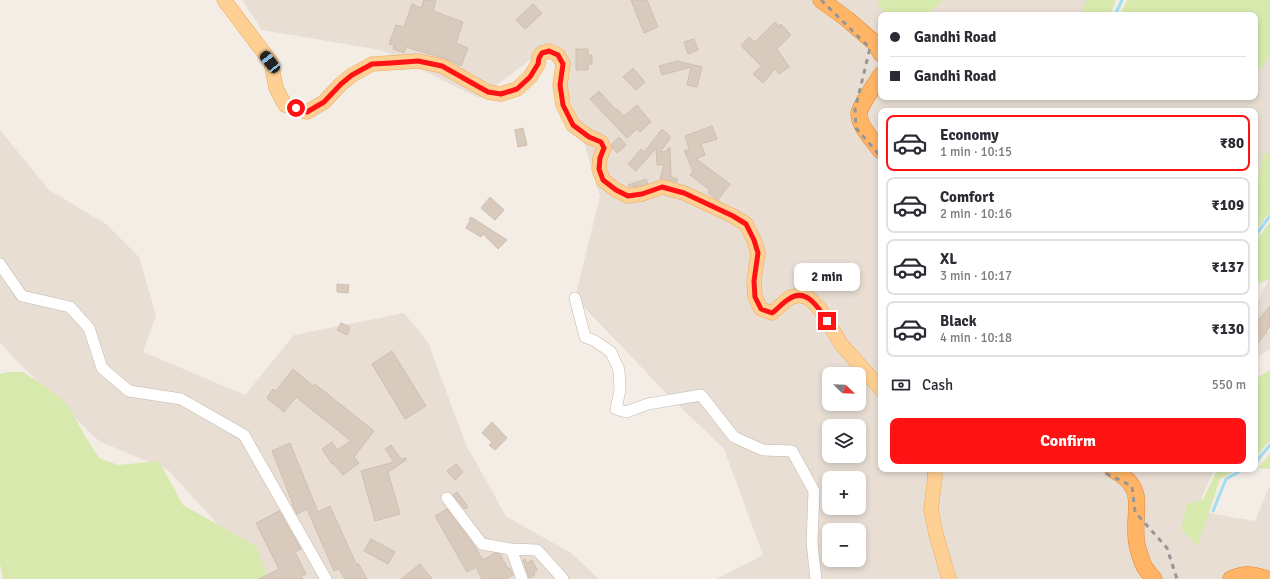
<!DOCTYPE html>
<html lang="en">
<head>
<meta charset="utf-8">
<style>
	:root { --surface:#fff; --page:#f2f2f3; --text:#2b2b33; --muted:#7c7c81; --line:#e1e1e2; --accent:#ff1213 }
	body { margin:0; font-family:Signika,sans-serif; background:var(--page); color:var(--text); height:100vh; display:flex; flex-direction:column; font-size:15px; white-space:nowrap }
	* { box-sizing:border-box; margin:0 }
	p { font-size:13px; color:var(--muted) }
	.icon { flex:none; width:22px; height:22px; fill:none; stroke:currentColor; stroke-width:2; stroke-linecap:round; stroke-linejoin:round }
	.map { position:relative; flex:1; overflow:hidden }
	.side { position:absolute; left:878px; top:108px; width:380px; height:364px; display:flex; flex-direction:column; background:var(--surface); border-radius:8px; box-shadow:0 2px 6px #0003 }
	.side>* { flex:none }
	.guide { position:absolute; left:878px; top:12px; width:380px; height:88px; border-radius:8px; box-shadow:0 2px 6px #0003; display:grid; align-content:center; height:88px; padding:0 12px; background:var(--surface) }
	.needle { width:26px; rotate:113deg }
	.buttons { position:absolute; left:822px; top:367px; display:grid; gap:8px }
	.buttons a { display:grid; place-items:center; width:44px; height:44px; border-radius:8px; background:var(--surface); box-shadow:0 2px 6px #0003; font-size:20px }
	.end { position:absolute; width:18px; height:18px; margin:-9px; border:5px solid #ff1213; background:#fff; box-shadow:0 0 0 2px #fff }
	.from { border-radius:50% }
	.bubble { position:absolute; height:28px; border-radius:8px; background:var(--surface); box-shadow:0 2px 6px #0003; font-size:13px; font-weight:700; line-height:28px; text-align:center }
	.car { position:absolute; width:12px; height:24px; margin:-12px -6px; border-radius:5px; box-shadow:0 0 3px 1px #0007; background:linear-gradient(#222 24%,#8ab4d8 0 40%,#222 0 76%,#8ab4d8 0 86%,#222 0) }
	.guide b { display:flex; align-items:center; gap:14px; height:38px; font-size:15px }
	.guide b+b { border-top:1px solid var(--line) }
	.guide i { width:10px; height:10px; background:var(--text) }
	ul { padding:7px 0 0; list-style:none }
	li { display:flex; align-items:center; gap:12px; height:56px; margin:0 8px 6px; padding:0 4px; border:2px solid var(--line); border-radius:8px }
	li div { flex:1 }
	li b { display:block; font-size:15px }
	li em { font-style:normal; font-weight:700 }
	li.selected { border-color:var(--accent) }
	li>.icon { width:36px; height:36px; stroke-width:1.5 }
	.pay { display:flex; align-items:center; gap:10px; height:44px; padding:0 12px; font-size:15px }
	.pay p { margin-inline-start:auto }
	.action { display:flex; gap:8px; margin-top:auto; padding:8px 12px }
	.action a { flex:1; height:46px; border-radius:8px; background:var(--accent); color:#fff; font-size:16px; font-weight:700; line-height:46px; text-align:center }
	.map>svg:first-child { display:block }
	.residential { fill:#e8ded4; fill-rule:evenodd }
	.green { fill:#d8e9ad }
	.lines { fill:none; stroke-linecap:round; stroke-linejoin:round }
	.stream { stroke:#a0def3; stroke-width:3 }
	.building { fill:#d9cabe; stroke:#d1beae }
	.minor-casing { stroke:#c2b7ab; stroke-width:12 }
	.major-casing { stroke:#e8aa60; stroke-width:15 }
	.highway-casing { stroke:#e38631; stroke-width:17 }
	.minor { stroke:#fff; stroke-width:11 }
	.major { stroke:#ffd094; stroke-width:14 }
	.highway { stroke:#ffb466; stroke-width:16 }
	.rail { stroke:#969696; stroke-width:3; stroke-dasharray:5 5; stroke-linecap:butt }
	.route { stroke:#ff1213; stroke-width:5 }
</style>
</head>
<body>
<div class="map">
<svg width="1270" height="579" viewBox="0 0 1270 579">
	<rect width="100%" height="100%" fill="#f4ede6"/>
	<path class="residential" d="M 242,0 L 1109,0 L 1101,15 L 881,15 L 881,97 L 1255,97 L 1255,37 L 1270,31 L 1270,160 L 1255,177 L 1255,111 L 881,111 L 881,469 L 1214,469 L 1196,511 L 1255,521 L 1270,485 L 1270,579 L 716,579 L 763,555 L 724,449 L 668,395 L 575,298 L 600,196 L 575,112 L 549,46 L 479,98 L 381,50 L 262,30 ZM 829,374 L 859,374 L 859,404 L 829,404 ZM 829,426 L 859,426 L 859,456 L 829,456 ZM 829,478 L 859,478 L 859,508 L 829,508 ZM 829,530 L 859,530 L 859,560 L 829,560 Z
		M 0,130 L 49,190 L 106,224 L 139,257 L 156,315 L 143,352 L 245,395 L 294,335 L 404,313 L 428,342 L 466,445 L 506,516 L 571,553 L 599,579 L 254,579 L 241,550 L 168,470 L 99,441 L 15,359 L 0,342 Z
		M 1270,277 L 1270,349 L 1255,358 L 1255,306 Z"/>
	<path class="green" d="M 879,0 L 943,0 L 927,15 L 886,15 L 877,3 Z
		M 1086,0 L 1116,0 L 1110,15 L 1080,15 Z
		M 1127,0 L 1270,0 L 1270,50 L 1266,62 L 1255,73 L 1255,15 L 1120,15 Z
		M 1270,152 L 1270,212 L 1255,232 L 1255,191 L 1256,189 L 1263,155 Z
		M 1270,222 L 1270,279 L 1255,285 L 1255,242 Z
		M 1270,370 L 1270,441 L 1255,457 L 1255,379 Z
		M 8,372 L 23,372 L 49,389 L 68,405 L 85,436 L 99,458 L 118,465 L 159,461 L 183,505 L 256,546 L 264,566 L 266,579 L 3,579 L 0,564 L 0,374 Z
		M 1270,454 L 1270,469 L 1258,468 Z
		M 1218,469 L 1238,469 L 1220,479 L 1198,546 L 1181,529 L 1187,504 L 1203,499 Z"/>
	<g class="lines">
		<path class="stream" d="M 1115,15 L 1122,0
			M 1255,236 L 1270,216
			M 1255,463 L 1270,445
			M 1213,511 L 1226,479 L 1244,469"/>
	</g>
	<path class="building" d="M 424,0 L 436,0 L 433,11 L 463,22 L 456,43 L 468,48 L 461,66 L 444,58 L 429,54 L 406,47 L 404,53 L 393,49 L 394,45 L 389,44 L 396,25 L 404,27 L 412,4 L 421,8 Z
		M 631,0 L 647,0 L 658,27 L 644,33 Z
		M 533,4 L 542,13 L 525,29 L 516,20 Z
		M 775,22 L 779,26 L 781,24 L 791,35 L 777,49 L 789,67 L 779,74 L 775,69 L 763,83 L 753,74 L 761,66 L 741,46 L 749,37 L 755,42 Z
		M 694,39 L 698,50 L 688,54 L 684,42 Z
		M 576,49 L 588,49 L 588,55 L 592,55 L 592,64 L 588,64 L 588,70 L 576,70 Z
		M 677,61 L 702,67 L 697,87 L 687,85 L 691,67 L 662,75 L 659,66 Z
		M 633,68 L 645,82 L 636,90 L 623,77 Z
		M 599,91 L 616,110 L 617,109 L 624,116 L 637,105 L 651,122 L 640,132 L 637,129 L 627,138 L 590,99 Z
		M 712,126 L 717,139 L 701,144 L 705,155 L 696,159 L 730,184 L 718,200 L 708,193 L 710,190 L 690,175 L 693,171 L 684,150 L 685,151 L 689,149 L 685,136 Z
		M 523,128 L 527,145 L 518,147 L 515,130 Z
		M 662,129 L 670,136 L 670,139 L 660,152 L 667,151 L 668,148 L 670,148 L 671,177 L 678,179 L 677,182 L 664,179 L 660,179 L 664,165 L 657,165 L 656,148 L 636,171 L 628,164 L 641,149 L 644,152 Z
		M 619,137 L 626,145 L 617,153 L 612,148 L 612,144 Z
		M 646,179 L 648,183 L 640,186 L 629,187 L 628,185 Z
		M 490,197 L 504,210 L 495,220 L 481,208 Z
		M 471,217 L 507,240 L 498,249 L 483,234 L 481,237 L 466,228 L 470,221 L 469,219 Z
		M 337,284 L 349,285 L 348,293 L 337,292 Z
		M 1270,306 L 1270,326 L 1266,331 L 1267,332 L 1255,346 L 1255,324 Z
		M 341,323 L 350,327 L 347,335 L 337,330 Z
		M 392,351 L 426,406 L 405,419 L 372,364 Z
		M 293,369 L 313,386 L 315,384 L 374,431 L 354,457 L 359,463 L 343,475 L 333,463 L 332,464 L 322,449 L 332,442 L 337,450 L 351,441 L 296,397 L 284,412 L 267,398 L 273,389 L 276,391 Z
		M 492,422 L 507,438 L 495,450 L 489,445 L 492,442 L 482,433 Z
		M 290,443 L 318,512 L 330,506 L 357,566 L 358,563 L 367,579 L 345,579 L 339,569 L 334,571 L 307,509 L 297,514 L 292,504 L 293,504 L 272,451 Z
		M 391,445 L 401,459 L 406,458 L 406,460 L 388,472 L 400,514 L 375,521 L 361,471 L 394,462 L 385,449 Z
		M 456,464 L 463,472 L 455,480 L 447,471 Z
		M 457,492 L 468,507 L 465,509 L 453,495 Z
		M 447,509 L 473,544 L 483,560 L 495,553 L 500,554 L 508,569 L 510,568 L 513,575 L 506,579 L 482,579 L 476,567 L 467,572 L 435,516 Z
		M 279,511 L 301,549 L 295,552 L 306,574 L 301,576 L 303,579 L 259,579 L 279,569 L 256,523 Z
		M 371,539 L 395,552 L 388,564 L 364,551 Z
		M 525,559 L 527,563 L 532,560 L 537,570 L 534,572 L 535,575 L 529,578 L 523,560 Z
		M 420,564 L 432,579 L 401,579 Z"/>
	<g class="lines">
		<defs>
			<path id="minor" d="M 0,264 L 22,296 L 70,307 L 89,328 L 102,368 L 129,391 L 181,399 L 244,435 L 326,579
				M 575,298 L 585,337 L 595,341 L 611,352 L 619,370 L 620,390 L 616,409 L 626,412 L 648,404 L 701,395 L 734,437 L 763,450 L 792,451 L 814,491 L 812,543 L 816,579
				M 447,498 L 482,544 L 511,549 L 537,550 L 563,579
				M 511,549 L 522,579"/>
			<path id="major" d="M 224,0 L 271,62 L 276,88 L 285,105 L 307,112 L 324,102 L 341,84 L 352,75 L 372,64 L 419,61 L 442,66 L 488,92 L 501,94 L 517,89 L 530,77 L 538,64 L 539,57 L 542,53 L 549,51 L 558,55 L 563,64 L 560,85 L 563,105 L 573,125 L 589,137 L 601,142 L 604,148 L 600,158 L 599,169 L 603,180 L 616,190 L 628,196 L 642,194 L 662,187 L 684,193 L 733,216 L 746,224 L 754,240 L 758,253 L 754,281 L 755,297 L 761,309 L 772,313 L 789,298 L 799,295 L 809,298 L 820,309 L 841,344 L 881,389
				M 934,469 L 935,476 L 931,510 L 936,534 L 949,579"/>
			<path id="highway" d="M 821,0 L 847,19 L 876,44 L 881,54
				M 881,75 C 876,83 860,105 859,113 C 858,125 874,142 881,151
				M 1112,469 C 1147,488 1134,504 1136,536 C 1136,544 1140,556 1143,564 C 1145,569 1150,574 1154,579
				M 1231,579 C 1245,573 1253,574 1267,579"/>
		</defs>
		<use href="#minor" class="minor-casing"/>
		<use href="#major" class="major-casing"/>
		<use href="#highway" class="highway-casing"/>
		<use href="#minor" class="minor"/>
		<use href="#major" class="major"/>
		<use href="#highway" class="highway"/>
		<path class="rail" d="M 821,0 L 870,48 L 855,110 L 856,128 L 881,157
			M 1097,469 L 1132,486 L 1135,512 L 1167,548 L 1177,579"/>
	</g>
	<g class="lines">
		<path class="route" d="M 296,108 L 307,112 L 324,102 L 341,84 L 352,75 L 372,64 L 391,63 L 418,61 L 442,66 L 488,92 L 501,94 L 517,89 L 530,77 L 538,64 L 539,58 L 542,53 L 549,51 L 558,55 L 563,64 L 560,85 L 563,105 L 573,125 L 589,137 L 601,142 L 604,148 L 600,158 L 599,169 L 603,180 L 616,190 L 628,196 L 642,194 L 662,187 L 684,193 L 733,216 L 746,224 L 754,240 L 758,253 L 754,281 L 755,297 L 761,309 L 772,313 C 778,309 783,302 789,299 C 806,287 819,308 827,321"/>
	</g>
</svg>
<div class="buttons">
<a><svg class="needle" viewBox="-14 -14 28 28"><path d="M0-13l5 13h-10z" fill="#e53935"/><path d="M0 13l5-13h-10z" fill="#7c7c81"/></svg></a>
<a><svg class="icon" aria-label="layers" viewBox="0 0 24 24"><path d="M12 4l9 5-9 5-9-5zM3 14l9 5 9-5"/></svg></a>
<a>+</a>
<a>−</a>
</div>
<i class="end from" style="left:296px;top:108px"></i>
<i class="end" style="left:827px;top:321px"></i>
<div class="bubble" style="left:794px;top:263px;width:66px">2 min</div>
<i class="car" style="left:270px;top:62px;rotate:322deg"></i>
<div class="guide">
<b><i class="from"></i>Gandhi Road</b>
<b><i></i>Gandhi Road</b>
</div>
<section class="side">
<ul>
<li class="selected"><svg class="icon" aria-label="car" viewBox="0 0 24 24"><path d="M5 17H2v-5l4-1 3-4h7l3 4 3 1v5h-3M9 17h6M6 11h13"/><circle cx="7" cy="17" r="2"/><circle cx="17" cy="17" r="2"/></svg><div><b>Economy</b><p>1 min · 10:15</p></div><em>₹80</em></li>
<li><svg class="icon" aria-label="car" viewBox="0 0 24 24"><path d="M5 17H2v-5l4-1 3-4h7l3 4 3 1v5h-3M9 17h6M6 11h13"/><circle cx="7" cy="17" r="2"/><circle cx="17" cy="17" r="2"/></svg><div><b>Comfort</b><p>2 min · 10:16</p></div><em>₹109</em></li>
<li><svg class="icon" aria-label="car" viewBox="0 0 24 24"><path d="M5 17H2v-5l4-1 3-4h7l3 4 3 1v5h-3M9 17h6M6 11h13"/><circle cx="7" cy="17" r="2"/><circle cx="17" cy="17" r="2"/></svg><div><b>XL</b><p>3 min · 10:17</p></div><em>₹137</em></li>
<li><svg class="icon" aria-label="car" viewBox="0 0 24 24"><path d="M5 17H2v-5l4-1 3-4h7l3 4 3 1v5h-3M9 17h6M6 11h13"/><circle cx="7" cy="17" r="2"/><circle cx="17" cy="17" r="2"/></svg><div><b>Black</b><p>4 min · 10:18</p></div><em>₹130</em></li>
</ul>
<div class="pay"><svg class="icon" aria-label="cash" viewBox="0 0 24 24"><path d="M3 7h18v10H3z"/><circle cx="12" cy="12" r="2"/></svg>Cash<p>550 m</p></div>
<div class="action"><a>Confirm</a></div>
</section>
</div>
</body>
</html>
